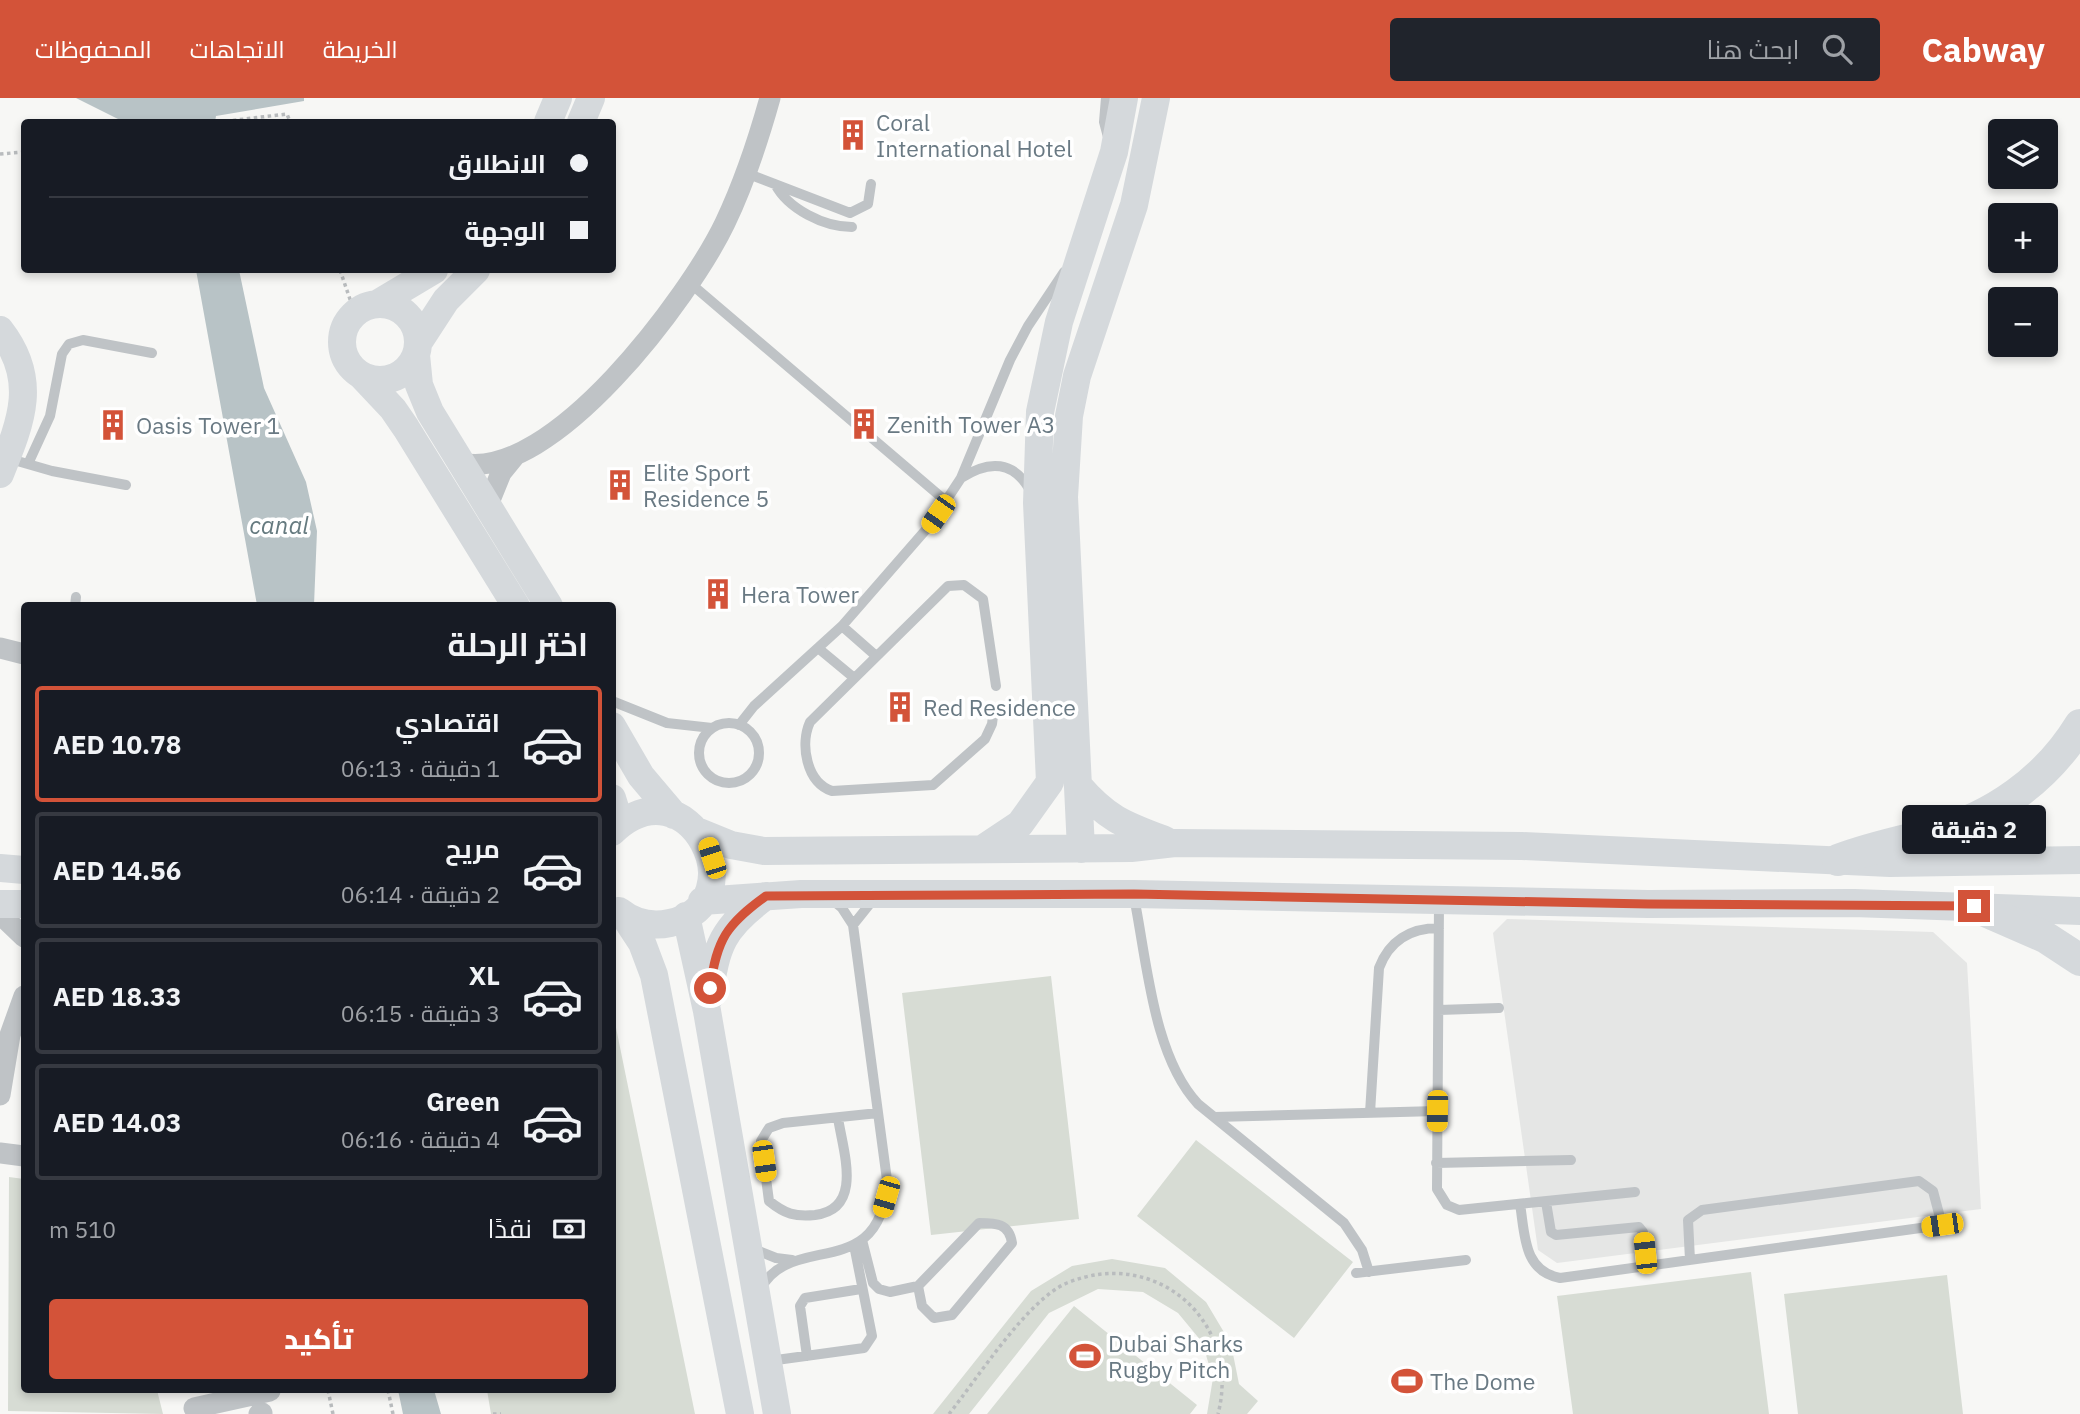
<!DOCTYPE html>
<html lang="ar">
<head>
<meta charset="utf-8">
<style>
	:root { --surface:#171b24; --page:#20242c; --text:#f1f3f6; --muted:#9ea1a6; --line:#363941; --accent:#d35339 }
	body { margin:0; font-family:"IBM Plex Sans",Cairo,sans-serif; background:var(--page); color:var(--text); direction:rtl; height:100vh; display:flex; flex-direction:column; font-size:26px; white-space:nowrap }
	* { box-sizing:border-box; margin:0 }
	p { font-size:23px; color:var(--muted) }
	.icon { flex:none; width:38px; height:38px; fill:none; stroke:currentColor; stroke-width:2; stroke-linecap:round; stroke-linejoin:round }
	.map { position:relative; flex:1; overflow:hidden; direction:ltr }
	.drawer { position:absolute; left:21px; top:504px; width:595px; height:791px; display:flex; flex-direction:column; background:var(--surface); border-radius:7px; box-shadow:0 4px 10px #0003; direction:rtl }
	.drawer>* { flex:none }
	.guide { position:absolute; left:21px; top:21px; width:595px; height:154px; border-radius:7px; box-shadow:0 4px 10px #0003; direction:rtl; display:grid; align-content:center; height:154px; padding:0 28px; background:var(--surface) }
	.buttons { position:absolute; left:1988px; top:21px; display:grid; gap:14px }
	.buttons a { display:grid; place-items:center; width:70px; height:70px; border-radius:7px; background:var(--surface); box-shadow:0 4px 10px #0003; font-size:35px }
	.end { position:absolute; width:32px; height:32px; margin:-16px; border:9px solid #d35339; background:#fff; box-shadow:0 0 0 4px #fff }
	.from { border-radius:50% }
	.bubble { position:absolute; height:49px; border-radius:7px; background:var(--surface); box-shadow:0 4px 10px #0003; font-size:23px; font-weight:800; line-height:49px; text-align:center; direction:rtl }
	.car { position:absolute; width:21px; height:42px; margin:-21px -10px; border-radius:9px; box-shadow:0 0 5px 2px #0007; background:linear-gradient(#f5c518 24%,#345 0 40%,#f5c518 0 76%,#345 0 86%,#f5c518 0) }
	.guide b { display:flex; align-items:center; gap:24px; height:66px; font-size:26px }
	.guide b+b { border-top:2px solid var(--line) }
	.guide i { width:18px; height:18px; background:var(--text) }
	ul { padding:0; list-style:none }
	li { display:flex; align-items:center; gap:21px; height:116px; margin:0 14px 10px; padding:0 14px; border:4px solid var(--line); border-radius:7px }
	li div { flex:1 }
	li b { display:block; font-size:26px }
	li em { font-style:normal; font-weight:800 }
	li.on { border-color:var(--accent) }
	li>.icon { width:63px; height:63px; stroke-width:1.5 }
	h2 { padding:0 28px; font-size:32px; line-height:84px }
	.pay { display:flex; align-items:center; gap:18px; height:77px; padding:0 28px; font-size:26px }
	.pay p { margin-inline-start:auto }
	.button { display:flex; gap:14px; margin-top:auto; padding:14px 28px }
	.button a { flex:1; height:80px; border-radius:7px; background:var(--accent); color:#fff; font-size:28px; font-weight:800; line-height:80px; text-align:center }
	header { display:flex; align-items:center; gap:42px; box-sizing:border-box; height:98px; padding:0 35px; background:var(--accent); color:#fff }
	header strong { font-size:33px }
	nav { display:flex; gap:38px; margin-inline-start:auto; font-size:24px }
	.search { width:490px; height:63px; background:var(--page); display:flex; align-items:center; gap:18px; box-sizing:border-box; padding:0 24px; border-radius:7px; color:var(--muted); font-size:26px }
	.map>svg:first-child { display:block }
	.built { fill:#e5e6e5 }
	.green { fill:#d7dcd4 }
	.water { fill:#b8c3c6 }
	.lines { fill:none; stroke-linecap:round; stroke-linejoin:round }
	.path { stroke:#b9bcbe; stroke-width:3.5; stroke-dasharray:3.5 3.5; stroke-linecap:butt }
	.lane { stroke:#bfc3c6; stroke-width:10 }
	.street { stroke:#bfc3c6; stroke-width:21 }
	.secondary { stroke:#d5d9dc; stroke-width:28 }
	.primary { stroke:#d5d9dc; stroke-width:32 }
	.route { stroke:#d35339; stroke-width:9 }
	.labels { text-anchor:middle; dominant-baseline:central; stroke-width:7; stroke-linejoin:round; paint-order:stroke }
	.poi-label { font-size:23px; fill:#697983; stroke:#fff; text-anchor:start }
	.water-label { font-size:24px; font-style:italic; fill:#657a7f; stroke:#fff }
</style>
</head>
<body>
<header>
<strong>Cabway</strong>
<div class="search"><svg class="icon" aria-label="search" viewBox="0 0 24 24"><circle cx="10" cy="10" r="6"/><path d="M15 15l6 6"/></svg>ابحث هنا</div>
<nav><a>الخريطة</a><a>الاتجاهات</a><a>المحفوظات</a></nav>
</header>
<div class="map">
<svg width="2080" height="1316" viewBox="0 0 2080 1316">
	<rect width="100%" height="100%" fill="#f7f7f5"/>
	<path class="built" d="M 1507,821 L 1933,834 L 1967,865 L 1981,1111 L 1557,1165 L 1538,1152 L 1493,835 Z"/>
	<path class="green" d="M 1051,878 L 1079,1121 L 931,1137 L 902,895 Z
		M 613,915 L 695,1316 L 491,1316 L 487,1292 L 612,1292 Z
		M 1196,1042 L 1353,1164 L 1294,1240 L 1137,1118 Z
		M 9,1079 L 24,1081 L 24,1292 L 157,1292 L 163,1316 L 8,1313 Z
		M 1112,1161 L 1165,1170 L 1206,1204 L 1231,1246 L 1239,1286 L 1258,1303 L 1247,1316 L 1207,1316 L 1213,1280 L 1202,1244 L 1178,1215 L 1143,1194 L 1098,1191 L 1049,1215 L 969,1316 L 933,1316 L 1031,1193 L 1072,1168 Z
		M 1751,1174 L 1769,1316 L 1573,1316 L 1557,1198 Z
		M 1947,1177 L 1963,1316 L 1798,1316 L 1784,1196 Z
		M 1074,1208 L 1197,1307 L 1190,1316 L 987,1316 Z"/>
	<path class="water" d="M 76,0 L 304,0 L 304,3 L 216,18 L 215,24 L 124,24 Z
		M 196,172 L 239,172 L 264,290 L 306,384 L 317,433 L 314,507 L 257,507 Z
		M 398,1292 L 434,1292 L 441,1316 L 403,1316 Z"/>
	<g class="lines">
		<path class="path" d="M 219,24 L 287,16 L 290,24
			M 0,56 L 24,54
			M 340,172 L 354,213
			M 328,1292 L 333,1316
			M 388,1292 L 393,1316
			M 493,1316 L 501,1316
			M 949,1316 C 977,1281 1028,1201 1067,1185 C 1156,1148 1242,1224 1218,1316"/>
		<path class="lane" d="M 1106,0 L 1104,24 L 1108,39
			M 746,75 L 850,115 L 868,106 L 871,86
			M 775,86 C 788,111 824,129 852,129
			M 690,185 L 947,404
			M 7,360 L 52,373 L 126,387
			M 28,366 L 50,318 L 62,256 L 69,246 L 83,242 L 152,255
			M 961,380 C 989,362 1014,362 1031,394
			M 75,508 L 76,499
			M 842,528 L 875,557
			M 818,550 L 853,579
			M 612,603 L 667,625 L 712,630
			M 994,610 L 992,626 L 985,641 L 933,687 L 832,693 C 806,684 800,646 810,624 L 948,488 L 964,487 L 983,501 L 996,588
			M699 655a30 30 0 1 1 60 0a30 30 0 1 1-60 0Z
			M 739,627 L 754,608 L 842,528 L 930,427 L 961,380 L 1010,262 L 1028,228 L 1064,174
			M 1134,799 C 1147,863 1153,958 1198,1006 L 1344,1125 L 1362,1152 L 1369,1174
			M 1439,805 L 1437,1091 L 1447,1107 L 1459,1112 L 1635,1094
			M 853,827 L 873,802
			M 1439,912 L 1499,910
			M 1370,1015 L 1379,870 C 1389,843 1410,830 1439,830
			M 1215,1019 L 1437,1013
			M 838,1020 C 843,1053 864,1111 815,1117 C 795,1119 785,1116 769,1103 L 761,1043 L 769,1030 L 783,1025 L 878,1015
			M 1436,1065 L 1571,1062
			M 1546,1104 L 1551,1134 L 1556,1137 L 1639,1129 L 1643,1134 L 1647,1168
			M 1520,1106 C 1525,1136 1523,1173 1560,1180 L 1942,1127 L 1933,1093 L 1919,1083 L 1702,1112 L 1688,1122 L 1690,1162
			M 862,1142 L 873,1185 L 879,1191 L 890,1194 L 918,1188 L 979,1125 C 996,1125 1009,1125 1012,1145 L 952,1217 L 934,1220 L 922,1208 L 918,1188
			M 751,1150 L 776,1160 L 792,1162
			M 1356,1175 L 1466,1162
			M 760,1192 C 790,1132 882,1187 887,1082 L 853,827 L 842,810 L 831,801
			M 807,1258 L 800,1208 L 805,1200 L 861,1191
			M 769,1263 L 864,1250 L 872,1238 L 854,1147"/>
		<path class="street" d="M 461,365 C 552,385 690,198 725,125 C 744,85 758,43 770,0
			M 488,407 L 501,375 L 514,359
			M 0,550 L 24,556
			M 0,816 L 24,839
			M 0,997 L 10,937 L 24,898
			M 0,1055 L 24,1058
			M 194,1310 L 270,1293
			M 259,1316 L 262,1315"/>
		<path class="secondary" d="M 548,24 L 558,0
			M 581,24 L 591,0
			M 377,206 L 434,172
			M342 244a38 38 0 1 1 76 0a38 38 0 1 1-76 0Z
			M 0,232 C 39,282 21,324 0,376
			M 418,245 L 446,202 L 476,172
			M 416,257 L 419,287 L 430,314 L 549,508
			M 361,277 L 393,311 L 406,330 L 516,508
			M 612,628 L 641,678 L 674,717
			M 1078,687 C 1107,721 1125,727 1165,742
			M 612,700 L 620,726
			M 612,734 C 688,660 760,804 670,825 C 652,829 634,825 619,813
			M 699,734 L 731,747 L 764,753 L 1131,750 L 1175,745 L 1522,748 L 1890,765 L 2080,762
			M 984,750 L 1020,726 L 1050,684 L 1037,405 L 1040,314 L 1059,224 L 1114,54 L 1124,0
			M 1081,751 L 1064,399 L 1069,318 L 1077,278 L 1134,107 L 1156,0
			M 0,770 L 24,772
			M 702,803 L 801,796 L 1134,796 L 1648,806 L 1854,805 L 2080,813
			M 0,806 L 24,806
			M 623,816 L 642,845 L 654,877 L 740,1316
			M 686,818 L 707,913 L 777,1316
			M 709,900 C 716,847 722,830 766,798"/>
		<path class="primary" d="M 1838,762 C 1869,750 1899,744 1931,736 C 1993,720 2047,681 2080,627
			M 1974,808 L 2045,839 L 2080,862"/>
	</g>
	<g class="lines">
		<path class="route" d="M 710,890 C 717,841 726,827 766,798 L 1134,796 L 1648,806 L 1974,808"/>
	</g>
	<defs>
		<symbol id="building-bare" viewBox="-9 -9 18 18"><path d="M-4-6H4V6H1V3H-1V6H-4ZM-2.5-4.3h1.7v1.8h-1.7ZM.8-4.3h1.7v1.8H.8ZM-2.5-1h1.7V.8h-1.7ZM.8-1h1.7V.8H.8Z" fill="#d35339" stroke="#fff" stroke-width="2.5" paint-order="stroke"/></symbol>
		<symbol id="stadium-bare" viewBox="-9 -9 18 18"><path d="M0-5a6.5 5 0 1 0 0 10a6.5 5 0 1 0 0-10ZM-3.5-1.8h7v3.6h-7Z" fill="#d35339" stroke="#fff" stroke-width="2.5" paint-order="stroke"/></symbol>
	</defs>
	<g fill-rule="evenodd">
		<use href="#building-bare" x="831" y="15" width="44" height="44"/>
		<use href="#building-bare" x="842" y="304" width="44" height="44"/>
		<use href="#building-bare" x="91" y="305" width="44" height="44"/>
		<use href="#building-bare" x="598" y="365" width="44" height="44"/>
		<use href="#building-bare" x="696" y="474" width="44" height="44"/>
		<use href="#building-bare" x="878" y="587" width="44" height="44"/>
		<use href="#stadium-bare" x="1063" y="1236" width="44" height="44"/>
		<use href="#stadium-bare" x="1385" y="1261" width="44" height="44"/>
	</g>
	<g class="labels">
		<g class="poi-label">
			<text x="876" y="24">Coral<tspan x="876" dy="26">International Hotel</tspan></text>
			<text x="887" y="326">Zenith Tower A3</text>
			<text x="136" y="327">Oasis Tower 1</text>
			<text x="643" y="374">Elite Sport<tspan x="643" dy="26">Residence 5</tspan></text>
			<text x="741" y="496">Hera Tower</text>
			<text x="923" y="609">Red Residence</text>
			<text x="1108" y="1245">Dubai Sharks<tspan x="1108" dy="26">Rugby Pitch</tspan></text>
			<text x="1430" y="1283">The Dome</text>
		</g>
		<g class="water-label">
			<text x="279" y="427">canal</text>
		</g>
	</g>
</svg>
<div class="buttons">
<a><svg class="icon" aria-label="layers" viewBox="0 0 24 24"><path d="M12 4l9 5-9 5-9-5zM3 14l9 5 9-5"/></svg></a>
<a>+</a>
<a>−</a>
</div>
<i class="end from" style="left:710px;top:890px"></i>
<i class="end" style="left:1974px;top:808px"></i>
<div class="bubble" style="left:1902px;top:707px;width:144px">2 دقيقة</div>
<i class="car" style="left:938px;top:416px;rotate:215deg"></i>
<i class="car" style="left:712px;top:760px;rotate:342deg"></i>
<i class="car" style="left:1437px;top:1013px;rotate:181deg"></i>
<i class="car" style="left:764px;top:1063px;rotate:172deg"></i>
<i class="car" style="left:886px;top:1099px;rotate:196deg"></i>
<i class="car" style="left:1942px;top:1127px;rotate:262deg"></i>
<i class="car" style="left:1645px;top:1155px;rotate:354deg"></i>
<div class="guide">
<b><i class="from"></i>الانطلاق</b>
<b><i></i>الوجهة</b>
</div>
<section class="drawer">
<h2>اختر الرحلة</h2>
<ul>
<li class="on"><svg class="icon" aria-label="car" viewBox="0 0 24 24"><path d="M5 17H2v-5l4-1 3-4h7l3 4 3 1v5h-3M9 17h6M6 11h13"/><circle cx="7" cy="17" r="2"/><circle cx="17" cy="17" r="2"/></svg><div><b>اقتصادي</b><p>1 دقيقة · 06:13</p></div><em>AED 10.78</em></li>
<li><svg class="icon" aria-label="car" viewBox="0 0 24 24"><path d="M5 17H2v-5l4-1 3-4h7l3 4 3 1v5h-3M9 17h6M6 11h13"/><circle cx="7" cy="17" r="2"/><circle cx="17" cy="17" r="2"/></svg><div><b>مريح</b><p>2 دقيقة · 06:14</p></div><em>AED 14.56</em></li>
<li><svg class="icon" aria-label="car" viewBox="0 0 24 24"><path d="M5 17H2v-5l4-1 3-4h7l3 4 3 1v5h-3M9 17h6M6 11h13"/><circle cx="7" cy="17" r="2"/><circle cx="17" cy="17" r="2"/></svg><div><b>XL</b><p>3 دقيقة · 06:15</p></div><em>AED 18.33</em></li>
<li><svg class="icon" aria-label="car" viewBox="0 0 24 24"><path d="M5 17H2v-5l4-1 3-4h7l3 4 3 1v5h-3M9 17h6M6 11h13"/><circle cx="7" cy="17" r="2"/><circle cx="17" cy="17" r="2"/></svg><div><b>Green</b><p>4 دقيقة · 06:16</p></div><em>AED 14.03</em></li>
</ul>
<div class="pay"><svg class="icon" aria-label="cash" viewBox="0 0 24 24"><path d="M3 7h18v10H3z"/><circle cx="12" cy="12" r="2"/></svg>نقدًا<p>510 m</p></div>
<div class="button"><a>تأكيد</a></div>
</section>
</div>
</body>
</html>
